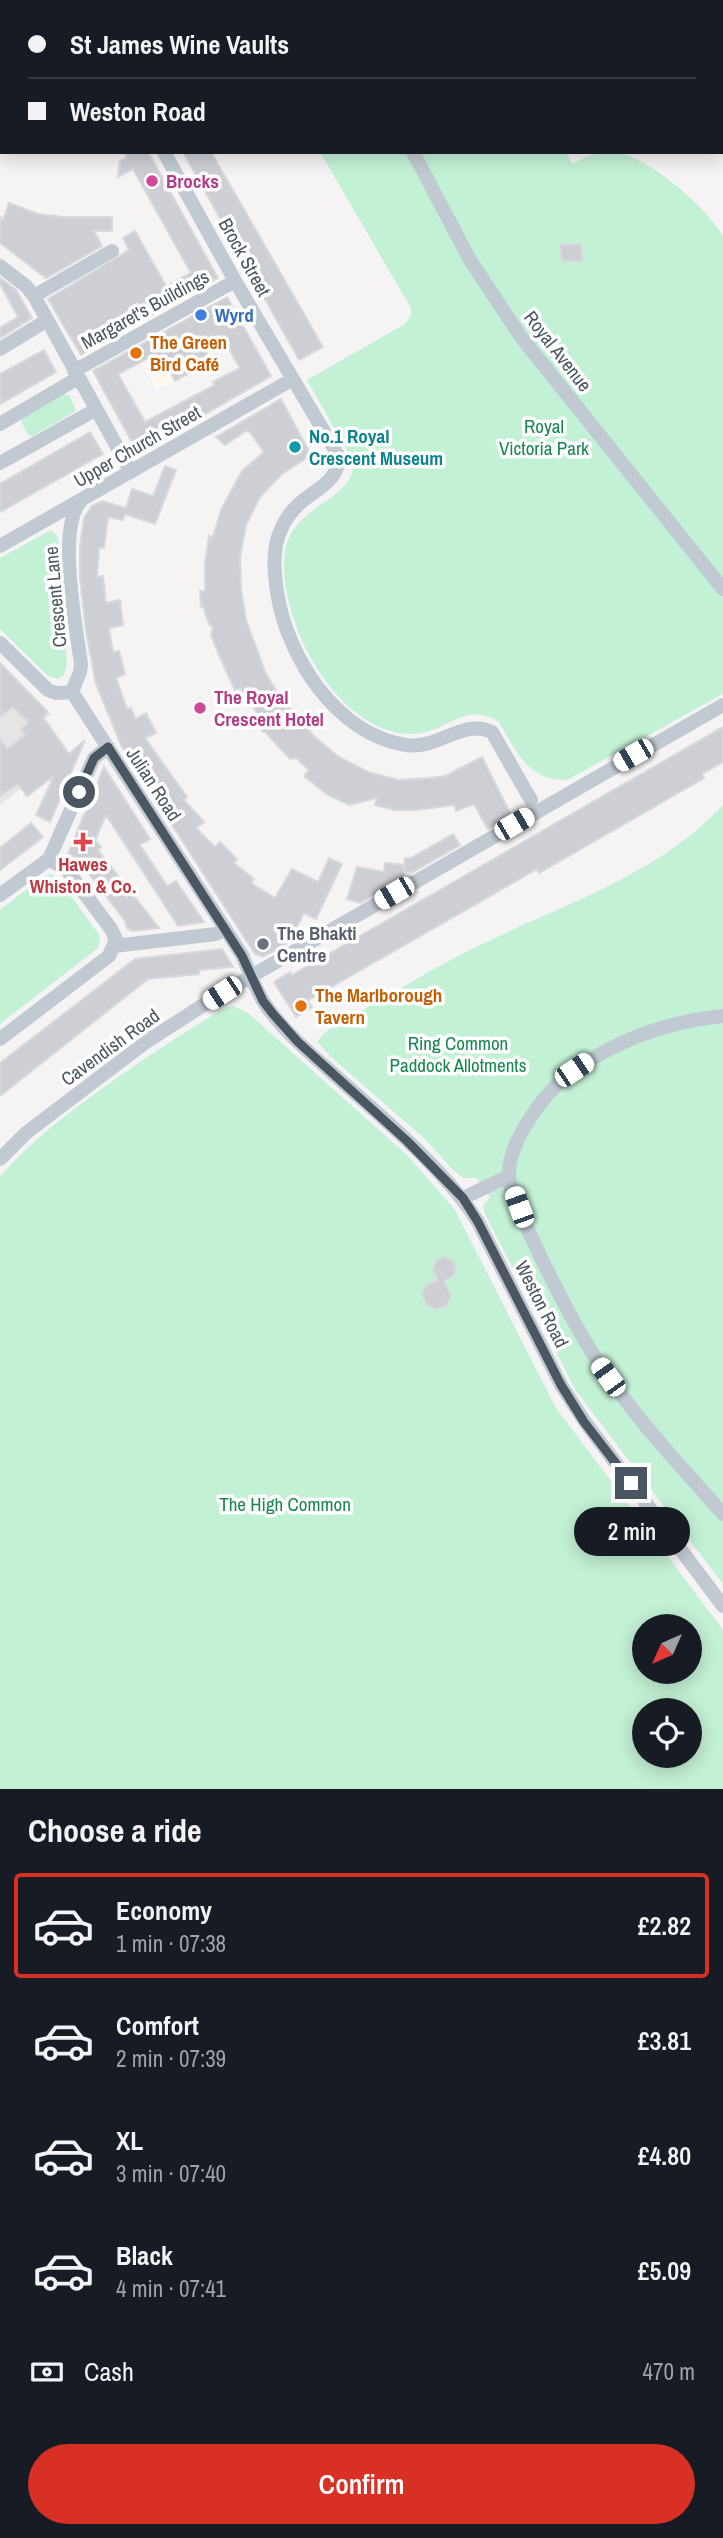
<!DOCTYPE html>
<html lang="en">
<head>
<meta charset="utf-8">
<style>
	:root { --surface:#171b24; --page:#242831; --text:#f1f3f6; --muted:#9ea1a6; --line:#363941; --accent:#d93025 }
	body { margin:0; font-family:"Archivo Narrow",sans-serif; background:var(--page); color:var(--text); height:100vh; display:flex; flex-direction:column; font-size:26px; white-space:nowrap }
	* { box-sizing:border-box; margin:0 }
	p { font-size:23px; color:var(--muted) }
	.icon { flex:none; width:38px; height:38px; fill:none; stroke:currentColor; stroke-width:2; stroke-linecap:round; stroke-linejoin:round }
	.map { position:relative; height:1789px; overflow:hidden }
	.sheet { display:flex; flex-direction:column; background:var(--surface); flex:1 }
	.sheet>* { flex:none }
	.guide { position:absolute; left:0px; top:0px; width:724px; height:154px; box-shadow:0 4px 18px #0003; display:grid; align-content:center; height:154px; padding:0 28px; background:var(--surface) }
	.needle { width:46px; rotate:225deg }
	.tools { position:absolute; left:632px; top:1614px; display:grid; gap:14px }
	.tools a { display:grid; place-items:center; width:70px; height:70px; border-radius:50%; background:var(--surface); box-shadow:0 4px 18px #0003; font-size:35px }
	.end { position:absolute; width:32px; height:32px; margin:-16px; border:9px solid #4a5661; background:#fff; box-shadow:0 0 0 4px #fff }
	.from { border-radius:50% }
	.bubble { position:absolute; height:49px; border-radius:24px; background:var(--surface); box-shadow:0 4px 18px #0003; font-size:23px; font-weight:600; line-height:49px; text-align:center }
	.car { position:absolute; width:21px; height:42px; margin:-21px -10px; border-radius:9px; box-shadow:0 0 5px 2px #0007; background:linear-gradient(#fff 24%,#345 0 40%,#fff 0 76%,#345 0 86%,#fff 0) }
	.guide b { display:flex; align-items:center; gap:24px; height:66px; font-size:26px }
	.guide b+b { border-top:2px solid var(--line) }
	.guide i { width:18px; height:18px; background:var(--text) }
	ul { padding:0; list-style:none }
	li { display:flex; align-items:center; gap:21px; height:105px; margin:0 14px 10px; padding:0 14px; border:4px solid transparent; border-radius:7px }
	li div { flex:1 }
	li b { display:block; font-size:26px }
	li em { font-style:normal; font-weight:600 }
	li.selected { border-color:var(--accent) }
	li>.icon { width:63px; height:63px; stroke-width:1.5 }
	h2 { padding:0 28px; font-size:32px; line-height:84px }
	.pay { display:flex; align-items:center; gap:18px; height:77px; padding:0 28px; font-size:26px }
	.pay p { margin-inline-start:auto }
	.cta { display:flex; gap:14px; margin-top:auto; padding:14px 28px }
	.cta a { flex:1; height:80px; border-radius:42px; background:var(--accent); color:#fff; font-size:28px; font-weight:600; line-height:80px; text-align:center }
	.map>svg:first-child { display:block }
	.commercial { fill:#fdf9ef }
	.education { fill:#e6e4e5 }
	.green { fill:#c3f1d5; fill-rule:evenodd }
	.building { fill:#cdcfd5; stroke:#d7d9de; stroke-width:2; fill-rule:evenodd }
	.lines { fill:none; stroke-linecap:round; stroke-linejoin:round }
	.minor { stroke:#c1cad2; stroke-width:14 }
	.route { stroke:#4a5661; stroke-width:9 }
	.hotel-dot { fill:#d1479c; stroke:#fff; stroke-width:2.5 }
	.shop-dot { fill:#3f7fe0; stroke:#fff; stroke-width:2.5 }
	.food-dot { fill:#e8710a; stroke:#fff; stroke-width:2.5 }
	.culture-dot { fill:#0f9aa8; stroke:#fff; stroke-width:2.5 }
	.health-dot { fill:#e0444e; stroke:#fff; stroke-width:2.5 }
	.worship-dot { fill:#6b7280; stroke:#fff; stroke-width:2.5 }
	.labels { text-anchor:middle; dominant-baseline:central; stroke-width:7; stroke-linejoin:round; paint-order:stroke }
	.hotel-label { font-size:19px; font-weight:bold; fill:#b23c85; stroke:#fff; text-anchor:start }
	.street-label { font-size:19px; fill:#4a5661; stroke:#fff }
	.shop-label { font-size:19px; font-weight:bold; fill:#366cbe; stroke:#fff; text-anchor:start }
	.food-label { font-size:19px; font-weight:bold; fill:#c56008; stroke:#fff; text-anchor:start }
	.park-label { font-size:19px; fill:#17864f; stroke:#fff }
	.culture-label { font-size:19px; font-weight:bold; fill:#0d838f; stroke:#fff; text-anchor:start }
	.health-label { font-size:19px; font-weight:bold; fill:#be3a42; stroke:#fff }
	.worship-label { font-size:19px; font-weight:bold; fill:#5b616d; stroke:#fff; text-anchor:start }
</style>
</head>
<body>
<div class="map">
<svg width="723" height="1789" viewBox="0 0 723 1789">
	<rect width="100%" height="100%" fill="#f5f3f3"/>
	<path class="commercial" d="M 211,262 L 221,280 L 81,359 L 71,341 Z
		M 227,293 L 234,307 L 200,329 L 216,358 L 157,390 L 141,362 L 133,363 L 96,384 L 89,372 Z"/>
	<path class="education" d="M 0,663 L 51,714 L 7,749 L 17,784 L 21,788 L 0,805 Z"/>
	<path class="green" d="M 311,0 L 617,0 L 617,2 L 311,2 Z
		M 320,152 L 566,152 L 572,164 C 586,157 602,149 619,153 C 652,160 706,207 723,236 L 723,694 L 567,780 C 526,780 517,751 498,721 C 462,700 445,736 408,734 C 335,730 276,618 285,552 C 292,504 352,503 354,463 L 307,380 L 405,324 L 411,315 L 411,308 Z
		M 63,394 L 70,396 L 76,411 L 33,436 L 28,435 L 22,423 L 23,418 Z
		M 49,531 L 53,531 L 58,538 L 67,665 L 64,675 L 58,679 L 48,676 L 0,629 L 0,558 Z
		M 723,805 L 723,1584 L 576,1391 L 485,1214 L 483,1206 L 490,1197 L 477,1178 L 463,1178 L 453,1170 L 425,1139 L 330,1056 L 317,1041 L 328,1030 C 377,1003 424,973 474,948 C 560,905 656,877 723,805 Z
		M 50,874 L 57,877 L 100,936 L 98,948 L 0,1024 L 0,910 L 41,878 Z
		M 233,1006 L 248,1013 L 408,1156 L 455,1210 L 556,1408 L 723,1630 L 723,1789 L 0,1789 L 0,1177 C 30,1142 65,1115 103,1088 C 143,1059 183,1033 225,1008 ZM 644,1626 L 690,1626 L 690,1671 L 644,1671 ZM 644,1710 L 690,1710 L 690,1755 L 644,1755 Z"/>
	<path class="building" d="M 124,152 L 148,152 L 218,278 L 81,355 L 48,299 L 129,250 L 123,238 L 135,231 L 166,286 L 191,273 L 133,169 L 118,177 L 120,161 L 127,157 Z
		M 183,152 L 211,152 L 323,347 L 299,360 Z
		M 9,203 L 38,214 L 63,217 L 112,217 L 112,231 L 94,231 L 102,246 L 46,278 L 0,243 L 0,217 L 3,220 Z
		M 581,244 L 582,261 L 562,261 L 560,245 Z
		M 0,278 L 16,290 L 32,318 L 0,338 L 0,328 L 18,317 L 0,284 Z
		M 227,297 L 271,376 L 138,453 L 93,371 ZM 223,339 L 240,368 L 213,382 L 215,385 L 145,422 L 118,374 L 152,356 L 155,361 L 162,357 L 175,381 L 197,369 L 194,364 L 208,355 L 205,350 Z
		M 44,350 L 56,372 L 0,404 L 0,374 Z
		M 281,399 L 311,455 L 282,474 L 260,497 L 246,525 L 240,557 L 241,589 L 246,620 L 266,674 L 280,697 L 315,737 L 339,757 L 368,772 L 398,780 L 429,778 L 445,776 L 482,757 L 511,815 L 488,829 L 474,804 L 456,811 L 454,805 L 415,810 L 395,810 L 375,805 L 377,798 L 349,805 L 328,795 L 304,776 L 309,770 L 296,758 L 290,759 L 265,732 L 262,731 L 262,720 L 240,688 L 235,690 L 225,669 L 211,635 L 213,628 L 209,624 L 203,606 L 201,607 L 200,591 L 205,591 L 205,563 L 209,536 L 213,537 L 221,510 L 242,471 L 264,452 L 250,432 L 246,431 L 225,445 L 216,437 Z
		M 90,432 L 103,454 L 0,512 L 0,484 Z
		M 165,466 L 176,470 L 155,524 L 125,514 L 123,520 L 108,517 L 104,548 L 99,548 L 97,577 L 103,576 L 106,603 L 120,600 L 123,625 L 109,628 L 113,652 L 119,651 L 125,674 L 116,678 L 127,709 L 131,708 L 135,719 L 146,713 L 156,733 L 145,738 L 187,797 L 184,800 L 204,822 L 196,828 L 215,847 L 220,842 L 237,859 L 234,863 L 254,879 L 251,883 L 275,898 L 292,869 L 318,882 L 329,858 L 342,864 L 316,919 L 304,913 L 289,942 L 263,957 L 255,954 L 122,747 L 96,684 L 86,631 L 80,578 L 80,547 L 84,518 L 92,506 L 102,501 L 126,508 L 132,489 L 153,496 Z
		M 0,663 L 48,712 L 43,717 L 69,754 L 85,740 L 50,822 L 36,815 L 54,776 L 27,796 L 18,784 L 0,796 L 0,739 L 7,749 L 25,735 L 21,729 L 29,723 L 13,707 L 0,717 Z
		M 723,727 L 723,762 L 702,774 L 704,778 L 539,873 L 537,869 L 307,1001 L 312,1007 L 296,1017 L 274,982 L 290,972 L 292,975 Z
		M 104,767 L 150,839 L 140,845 L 167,886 L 176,881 L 204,922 L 178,926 L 106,815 L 95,841 L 101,847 L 98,850 L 159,928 L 132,931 L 127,928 L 125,921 L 77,858 L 68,854 Z
		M 31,823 L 43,837 L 0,870 L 0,848 Z
		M 453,834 L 460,845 L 413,872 L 404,871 L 405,858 L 411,858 Z
		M 385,863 L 404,865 L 403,878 L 360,903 L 347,899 L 357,867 L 384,872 Z
		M 222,949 L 233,967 L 199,970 L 199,974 L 148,979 L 0,1096 L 0,1063 L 135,959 Z
		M 444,1257 L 452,1260 L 456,1268 L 453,1276 L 444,1281 L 451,1295 L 447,1305 L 436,1309 L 427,1305 L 422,1295 L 426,1285 L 438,1280 L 433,1269 L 436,1261 Z"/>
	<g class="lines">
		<path class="minor" d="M 160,0 L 161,2
			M 347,0 L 347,2
			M 19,2 L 19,0
			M 0,17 L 2,17
			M 164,152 L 235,281 L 339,457 C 338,484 312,490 296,507 C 286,517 279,531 276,545 C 273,561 275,576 277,592 C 287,657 336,734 406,745 C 438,750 463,718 492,732 L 531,800
			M 413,152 L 470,260 L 521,337 L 723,589
			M 0,266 L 26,286 L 34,296 L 131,472
			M 34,296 L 112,251
			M 0,349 L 46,321
			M 74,371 L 235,281
			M 0,424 L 78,378
			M 0,463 L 95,410
			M 0,546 L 293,379
			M 0,643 L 48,690 L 56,693 L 72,692 L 242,955 C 249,971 255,989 265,1004 C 282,1029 305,1049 328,1069 C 376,1113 444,1167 478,1222 L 561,1385 L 585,1422 L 723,1606
			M 72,692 L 80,672 L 81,664 C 76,626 57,530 80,502
			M 49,859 L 94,758 L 108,747
			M 0,895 L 49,859
			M 114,946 L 216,934 L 224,928
			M 723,1016 C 666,1022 612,1041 566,1077 C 542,1096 508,1143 509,1175 C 510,1195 527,1227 535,1245 C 554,1285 574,1325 598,1362 C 634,1417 680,1465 723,1514
			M 0,1039 L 109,956 L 116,939 L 111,929 L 67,870 L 49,859
			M 0,1159 L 26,1133 L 146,1042 L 222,993 L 723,705
			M 463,1198 L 509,1176"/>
	</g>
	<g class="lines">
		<path class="route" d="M 79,792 L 94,758 L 108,747 L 242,956 L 263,1001 L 273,1014 L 298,1042 L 407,1141 L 463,1198 L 478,1222 L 561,1385 L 584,1422 L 631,1483"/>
	</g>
	<g class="hotel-dot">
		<circle cx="152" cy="181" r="7"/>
		<circle cx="200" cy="708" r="7"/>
	</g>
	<circle class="shop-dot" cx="201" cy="315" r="7"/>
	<g class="food-dot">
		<circle cx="136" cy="353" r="7"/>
		<circle cx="301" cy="1006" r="7"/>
	</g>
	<circle class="culture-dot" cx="295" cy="447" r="7"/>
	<path class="health-dot" d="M79.5 831.5h7v7h7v7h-7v7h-7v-7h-7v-7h7z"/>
	<circle class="worship-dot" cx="263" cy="944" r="7"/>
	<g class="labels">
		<g class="hotel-label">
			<text x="166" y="181">Brocks</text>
			<text x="214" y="697">The Royal<tspan x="214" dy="22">Crescent Hotel</tspan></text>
		</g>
		<g class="street-label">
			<text transform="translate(245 257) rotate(61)">Brock Street</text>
			<text transform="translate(145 309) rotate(-29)">Margaret's Buildings</text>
			<text transform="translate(558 351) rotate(52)">Royal Avenue</text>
			<text transform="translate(137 446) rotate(-30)">Upper Church Street</text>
			<text transform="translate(55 597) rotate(-95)">Crescent Lane</text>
			<text transform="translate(154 784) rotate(57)">Julian Road</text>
			<text transform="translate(110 1047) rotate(-36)">Cavendish Road</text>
			<text transform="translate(542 1304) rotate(63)">Weston Road</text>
		</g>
		<g class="shop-label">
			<text x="215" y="315">Wyrd</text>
		</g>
		<g class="food-label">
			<text x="150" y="342">The Green<tspan x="150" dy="22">Bird Café</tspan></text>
			<text x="315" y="995">The Marlborough<tspan x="315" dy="22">Tavern</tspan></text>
		</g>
		<g class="park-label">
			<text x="544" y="426">Royal<tspan x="544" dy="22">Victoria Park</tspan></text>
			<text x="458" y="1043">Ring Common<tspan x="458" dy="22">Paddock Allotments</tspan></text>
			<text x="285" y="1504">The High Common</text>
		</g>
		<g class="culture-label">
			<text x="309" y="436">No.1 Royal<tspan x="309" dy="22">Crescent Museum</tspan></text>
		</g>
		<g class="health-label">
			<text x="83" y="864">Hawes<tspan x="83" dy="22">Whiston &amp; Co.</tspan></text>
		</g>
		<g class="worship-label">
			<text x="277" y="933">The Bhakti<tspan x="277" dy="22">Centre</tspan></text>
		</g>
	</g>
</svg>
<div class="tools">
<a><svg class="needle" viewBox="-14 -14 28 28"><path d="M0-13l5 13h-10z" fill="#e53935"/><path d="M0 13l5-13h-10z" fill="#9ea1a6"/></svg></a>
<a><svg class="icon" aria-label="locate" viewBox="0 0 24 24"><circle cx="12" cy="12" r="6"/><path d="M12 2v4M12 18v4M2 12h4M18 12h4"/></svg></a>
</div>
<i class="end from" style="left:79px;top:792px"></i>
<i class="end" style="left:631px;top:1483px"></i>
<div class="bubble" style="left:574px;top:1507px;width:116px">2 min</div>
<i class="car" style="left:633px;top:755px;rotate:240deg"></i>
<i class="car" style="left:514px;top:824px;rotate:60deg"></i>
<i class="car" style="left:394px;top:893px;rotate:240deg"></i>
<i class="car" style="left:222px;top:993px;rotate:237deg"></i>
<i class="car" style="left:574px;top:1070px;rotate:56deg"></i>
<i class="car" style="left:519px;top:1207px;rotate:340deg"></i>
<i class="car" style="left:608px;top:1377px;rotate:324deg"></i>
<div class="guide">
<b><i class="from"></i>St James Wine Vaults</b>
<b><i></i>Weston Road</b>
</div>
</div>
<section class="sheet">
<h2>Choose a ride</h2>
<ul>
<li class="selected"><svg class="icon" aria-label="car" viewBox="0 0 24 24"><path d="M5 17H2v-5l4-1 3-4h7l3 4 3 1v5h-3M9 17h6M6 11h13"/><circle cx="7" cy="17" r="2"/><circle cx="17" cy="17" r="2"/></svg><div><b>Economy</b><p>1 min · 07:38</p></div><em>£2.82</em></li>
<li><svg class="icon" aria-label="car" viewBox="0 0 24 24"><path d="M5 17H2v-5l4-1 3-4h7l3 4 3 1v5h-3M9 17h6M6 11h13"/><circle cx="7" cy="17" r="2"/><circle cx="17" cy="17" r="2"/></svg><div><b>Comfort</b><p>2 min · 07:39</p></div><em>£3.81</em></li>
<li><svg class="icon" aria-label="car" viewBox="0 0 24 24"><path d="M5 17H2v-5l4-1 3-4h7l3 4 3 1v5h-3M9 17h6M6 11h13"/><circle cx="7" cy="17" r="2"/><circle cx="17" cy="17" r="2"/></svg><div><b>XL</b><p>3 min · 07:40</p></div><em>£4.80</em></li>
<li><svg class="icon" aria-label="car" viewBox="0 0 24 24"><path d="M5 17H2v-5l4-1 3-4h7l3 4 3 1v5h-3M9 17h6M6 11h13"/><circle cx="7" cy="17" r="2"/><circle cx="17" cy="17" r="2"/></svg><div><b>Black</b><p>4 min · 07:41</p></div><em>£5.09</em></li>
</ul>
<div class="pay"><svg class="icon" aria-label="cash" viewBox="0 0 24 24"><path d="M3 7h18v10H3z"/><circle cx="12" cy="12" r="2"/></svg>Cash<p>470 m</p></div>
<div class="cta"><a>Confirm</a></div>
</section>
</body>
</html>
